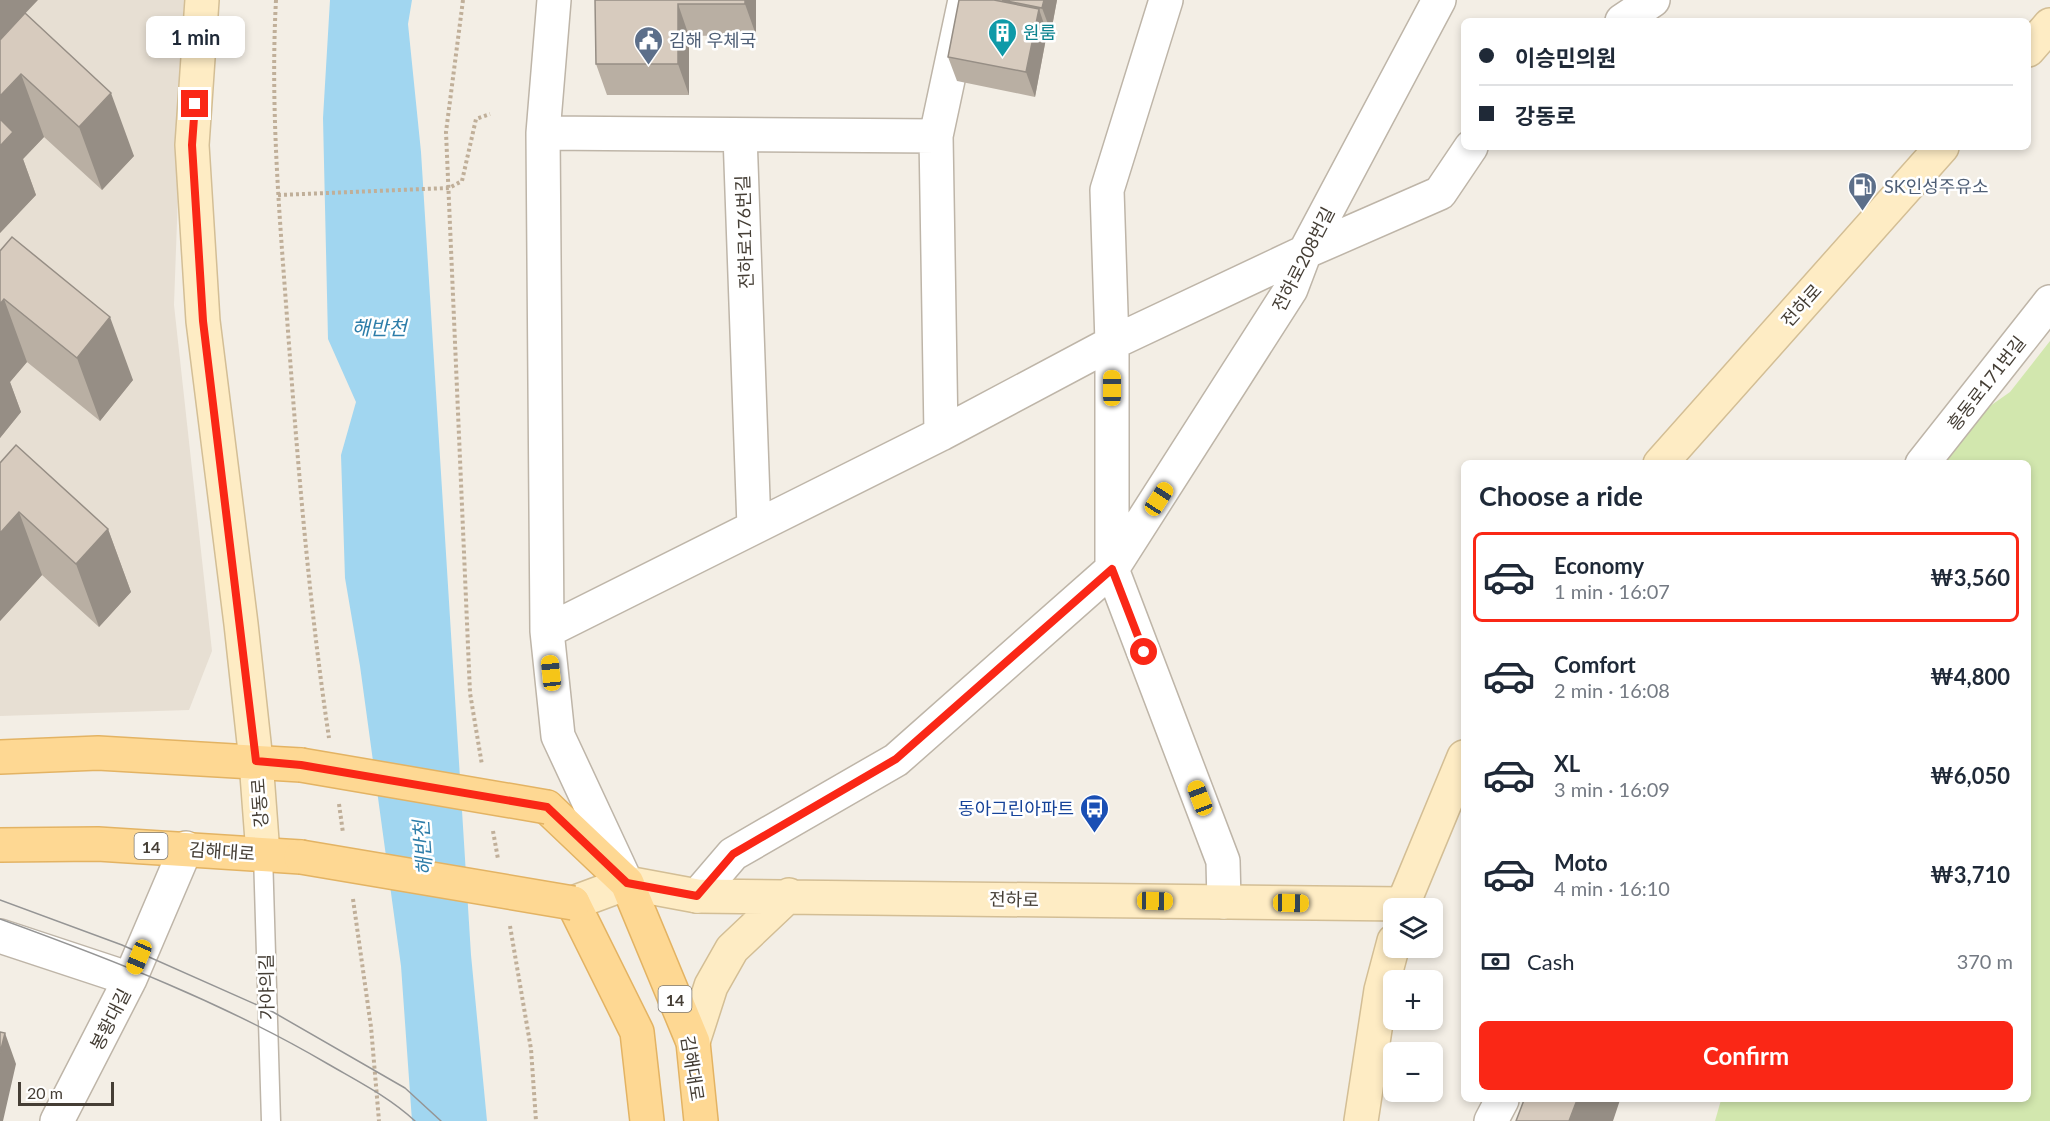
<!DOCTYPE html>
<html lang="en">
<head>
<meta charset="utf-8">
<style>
	:root { --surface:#fff; --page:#f6f6f7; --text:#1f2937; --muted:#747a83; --line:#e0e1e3; --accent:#fa2716 }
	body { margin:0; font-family:Lato,"Noto Sans KR",sans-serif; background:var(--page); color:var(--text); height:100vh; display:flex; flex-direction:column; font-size:22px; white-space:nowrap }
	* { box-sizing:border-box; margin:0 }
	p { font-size:20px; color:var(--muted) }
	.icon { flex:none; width:33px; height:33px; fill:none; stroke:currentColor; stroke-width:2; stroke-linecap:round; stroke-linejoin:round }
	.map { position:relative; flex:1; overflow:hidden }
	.panel { position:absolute; left:1461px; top:460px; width:570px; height:642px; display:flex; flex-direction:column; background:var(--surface); border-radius:9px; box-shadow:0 3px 9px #0003 }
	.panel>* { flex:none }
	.banner { position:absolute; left:1461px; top:18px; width:570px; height:132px; border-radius:9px; box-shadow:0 3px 9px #0003; display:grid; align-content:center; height:132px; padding:0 18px; background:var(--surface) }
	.fabs { position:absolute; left:1383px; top:898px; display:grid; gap:12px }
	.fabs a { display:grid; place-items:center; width:60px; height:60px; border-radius:9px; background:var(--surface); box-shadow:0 3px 9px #0003; font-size:30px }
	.scale { position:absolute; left:18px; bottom:15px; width:96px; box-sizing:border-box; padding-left:6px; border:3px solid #453e35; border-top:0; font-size:16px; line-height:21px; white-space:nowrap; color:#453e35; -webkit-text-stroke:4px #fff; paint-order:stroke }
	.end { position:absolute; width:27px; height:27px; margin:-14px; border:8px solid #fa2716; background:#fff; box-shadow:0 0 0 3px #fff }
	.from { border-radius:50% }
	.bubble { position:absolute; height:42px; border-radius:9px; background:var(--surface); box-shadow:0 3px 9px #0003; font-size:20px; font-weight:700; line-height:42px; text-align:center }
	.car { position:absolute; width:18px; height:36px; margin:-18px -9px; border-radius:8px; box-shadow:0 0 4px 2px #0007; background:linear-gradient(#f5c518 24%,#345 0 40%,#f5c518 0 76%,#345 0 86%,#f5c518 0) }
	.banner b { display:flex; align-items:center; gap:21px; height:57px; font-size:22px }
	.banner b+b { border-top:2px solid var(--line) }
	.banner i { width:15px; height:15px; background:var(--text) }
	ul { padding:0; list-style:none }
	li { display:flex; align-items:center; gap:18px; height:90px; margin:0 12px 9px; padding:0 6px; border:3px solid transparent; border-radius:9px }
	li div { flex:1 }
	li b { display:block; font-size:22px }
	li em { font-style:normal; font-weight:700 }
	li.selected { border-color:var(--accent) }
	li>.icon { width:54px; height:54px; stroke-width:1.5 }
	h2 { padding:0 18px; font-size:27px; line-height:72px }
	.pay { display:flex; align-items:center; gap:15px; height:66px; padding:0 18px; font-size:22px }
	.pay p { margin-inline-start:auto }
	.primary-button { display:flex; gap:12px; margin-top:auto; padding:12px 18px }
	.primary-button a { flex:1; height:69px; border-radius:9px; background:var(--accent); color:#fff; font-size:24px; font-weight:700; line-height:69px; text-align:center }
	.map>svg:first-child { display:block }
	.residential { fill:#e7dfd3 }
	.green { fill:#d2e7ae }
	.water { fill:#a1d6f0 }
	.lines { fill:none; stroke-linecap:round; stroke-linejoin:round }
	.lane-casing { stroke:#beb5a8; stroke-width:21 }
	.street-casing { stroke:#beb5a8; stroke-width:36 }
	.secondary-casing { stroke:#d3be95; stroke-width:36 }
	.primary-casing { stroke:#e3b363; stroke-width:36 }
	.path { stroke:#c0af99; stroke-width:4; stroke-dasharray:3 3; stroke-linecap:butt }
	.lane { stroke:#fff; stroke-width:18 }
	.street { stroke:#fff; stroke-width:33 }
	.secondary { stroke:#feecc4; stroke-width:33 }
	.primary { stroke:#fed893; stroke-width:33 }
	.tram { stroke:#959595; stroke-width:1.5 }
	.primary-bridge-casing { stroke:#e3b363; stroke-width:36; stroke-linecap:butt }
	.primary-bridge { stroke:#fed893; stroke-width:33 }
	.wall { fill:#b9afa3 }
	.shaded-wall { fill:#968e85 }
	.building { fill:#d7cbbe; stroke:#968e85; stroke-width:1.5 }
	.route { stroke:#fa2716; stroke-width:8 }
	.labels { text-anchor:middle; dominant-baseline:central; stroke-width:5; stroke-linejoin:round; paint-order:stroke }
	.shield { fill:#fff; stroke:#7d7872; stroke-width:1.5 }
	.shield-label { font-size:16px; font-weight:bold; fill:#453e35 }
	.culture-label { font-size:18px; fill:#0d838f; stroke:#fff; text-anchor:start }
	.service-label { font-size:18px; fill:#4e5e75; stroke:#fff; text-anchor:start }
	.street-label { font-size:18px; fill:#453e35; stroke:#fff }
	.transit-label { font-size:18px; fill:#164399; stroke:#fff; text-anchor:end }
	.water-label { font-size:20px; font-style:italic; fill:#2d7da9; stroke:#fff }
</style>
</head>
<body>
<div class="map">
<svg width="2050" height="1121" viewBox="0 0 2050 1121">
	<rect width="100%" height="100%" fill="#f3eee5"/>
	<path class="residential" d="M 0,0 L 185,0 L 174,305 L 212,651 L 189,710 L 0,716 Z"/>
	<path class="green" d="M 2050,341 L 2050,1121 L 1715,1121 L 1721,1100 L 2028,1100 L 2028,464 L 1909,463 L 2010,392 Z"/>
	<path class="water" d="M 330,0 L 412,0 L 408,24 L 421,152 L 471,955 L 487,1121 L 412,1121 L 401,966 L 360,666 L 345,578 L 341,455 L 356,402 L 328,339 L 323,118 Z"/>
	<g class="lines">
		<defs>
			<path id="lane" d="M 263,854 L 271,1121"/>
			<path id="street" d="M 554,0 L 543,133 L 547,631 L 558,736 L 626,882
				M 1166,0 L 1107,190 L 1112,343 L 1112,569 L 1223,861 L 1224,902
				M 1622,21 L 1653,0
				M 543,133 L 936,136
				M 740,135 L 754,527
				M 941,434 L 936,136 L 965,0
				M 1922,464 L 2050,302
				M 547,631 L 941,434 L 1112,343 L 1305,252 L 1440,193 L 1471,147
				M 697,896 L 733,854 L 896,760 L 1112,569 L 1291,289 L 1305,252 L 1439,0
				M 0,936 L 130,979
				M 57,1121 L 130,979 L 186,848
				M 1491,1121 L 1502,1100"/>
			<path id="secondary" d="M 202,0 L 192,145 L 203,321 L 241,624 L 256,761 L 263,854
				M 2028,50 L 2050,25
				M 1660,464 L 1942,147
				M 573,903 L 627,883 L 697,896 L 1403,904
				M 1401,909 L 1464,757
				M 693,1042 L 711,986 L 732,949 L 789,895
				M 1361,1121 L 1381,990 L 1394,941"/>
			<path id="primary" d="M 0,757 L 98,753 L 301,765
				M 547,807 L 627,883 L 693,1042 L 701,1121
				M 0,845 L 98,844 L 301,857
				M 573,903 L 637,1032 L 647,1121"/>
		</defs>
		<use href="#lane" class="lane-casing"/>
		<use href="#street" class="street-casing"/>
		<use href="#secondary" class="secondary-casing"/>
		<use href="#primary" class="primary-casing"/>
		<path class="path" d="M 276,0 C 270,111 280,221 288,331 C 298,467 309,603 329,738
			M 463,0 L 446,132 L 470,693 L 482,765
			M 278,195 L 449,188 L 462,181 L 476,119 L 490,114
			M 339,804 L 343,833
			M 493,831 L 498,859
			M 353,899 L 371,1027 L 379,1121
			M 510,926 L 531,1049 L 536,1121"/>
		<use href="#lane" class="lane"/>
		<use href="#street" class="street"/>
		<use href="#secondary" class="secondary"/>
		<use href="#primary" class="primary"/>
		<path class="tram" d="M 0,900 L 122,945 L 273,1012 L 405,1088 L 441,1121
			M 0,919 C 113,960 224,1003 328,1064 C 359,1082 389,1097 415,1121"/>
		<defs>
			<path id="primary-bridge" d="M 301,765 L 547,807
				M 301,857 L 573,903"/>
		</defs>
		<use href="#primary-bridge" class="primary-bridge-casing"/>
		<use href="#primary-bridge" class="primary-bridge"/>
	</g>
	<path class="wall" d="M 595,0 L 756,0 L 756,35 L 689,36 L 689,95 L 607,95 L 596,64 Z
		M 959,0 L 1057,0 L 1051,32 L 1047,31 L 1047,33 L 1035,97 L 957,81 L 948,57 Z
		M 25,13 L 134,156 L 102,190 L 44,137 L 23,159 L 36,195 L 0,233 Z
		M 0,251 L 133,380 L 100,421 L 27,362 L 10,382 L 21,412 L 0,438 Z
		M 16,445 L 108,529 L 131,592 L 99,627 L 42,575 L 0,621 Z"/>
	<path class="shaded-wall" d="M 0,0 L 38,0 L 0,40 Z
		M 745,0 L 756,0 L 756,35 L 745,4 Z
		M 1044,0 L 1057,0 L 1051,32 L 1042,8 Z
		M 678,4 L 689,36 L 689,95 L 678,64 Z
		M 1039,9 L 1047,33 L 1035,97 L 1026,72 Z
		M 21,74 L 44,137 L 23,159 L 36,195 L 0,233 L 0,96 Z
		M 111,93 L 134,156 L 102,190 L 79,127 Z
		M 4,299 L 27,362 L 10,382 L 21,412 L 0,438 L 0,304 Z
		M 110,317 L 133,380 L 100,421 L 77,358 Z
		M 19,512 L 42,575 L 0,621 L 0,533 Z
		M 108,529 L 131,592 L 99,627 L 76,564 Z
		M 5,1033 L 16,1064 L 3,1121 L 0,1121 L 0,1053 Z
		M 1577,1100 L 1620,1100 L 1613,1121 L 1569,1121 Z"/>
	<path class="building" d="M 595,0 L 745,0 L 745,4 L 678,4 L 678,64 L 596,64 Z
		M 959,0 L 994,0 L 1039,9 L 1026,72 L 948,57 Z
		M 1002,0 L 1044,0 L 1042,8 Z
		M 25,13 L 111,93 L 79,127 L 21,74 L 0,96 L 0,40 Z
		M 0,119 L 13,132 L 0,146 Z
		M 12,237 L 110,317 L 77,358 L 4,299 L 0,304 L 0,251 Z
		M 16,445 L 108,529 L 76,564 L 19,512 L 0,533 L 0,463 Z
		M 0,1032 L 5,1033 L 0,1053 Z
		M 1524,1100 L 1577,1100 L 1569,1121 L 1516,1121 Z"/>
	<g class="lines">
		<path class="route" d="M 195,104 L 192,145 L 203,321 L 256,761 L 301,765 L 547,807 L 627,883 L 697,896 L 733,854 L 896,759 L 1112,569 L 1144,652"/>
	</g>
	<defs>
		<symbol id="building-pin" viewBox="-11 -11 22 30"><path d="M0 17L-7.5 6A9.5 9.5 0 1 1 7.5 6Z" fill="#0f9aa8" stroke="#fff"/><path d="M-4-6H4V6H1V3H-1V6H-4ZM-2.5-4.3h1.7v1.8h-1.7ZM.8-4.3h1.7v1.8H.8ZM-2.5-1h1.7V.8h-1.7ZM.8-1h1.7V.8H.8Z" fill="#fff"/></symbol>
		<symbol id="civic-pin" viewBox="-11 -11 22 30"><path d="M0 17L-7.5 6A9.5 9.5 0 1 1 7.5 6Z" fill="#5c6f8a" stroke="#fff"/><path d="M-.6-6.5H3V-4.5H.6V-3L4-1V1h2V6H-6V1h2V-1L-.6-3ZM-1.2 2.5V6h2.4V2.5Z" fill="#fff"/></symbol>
		<symbol id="fuel-pin" viewBox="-11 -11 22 30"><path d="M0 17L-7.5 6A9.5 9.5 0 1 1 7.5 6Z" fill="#5c6f8a" stroke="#fff"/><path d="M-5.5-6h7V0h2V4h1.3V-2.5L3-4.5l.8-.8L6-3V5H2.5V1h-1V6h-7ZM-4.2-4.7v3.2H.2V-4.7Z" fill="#fff"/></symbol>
		<symbol id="bus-pin" viewBox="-11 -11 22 30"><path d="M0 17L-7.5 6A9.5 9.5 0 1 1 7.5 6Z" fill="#1a4fb4" stroke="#fff"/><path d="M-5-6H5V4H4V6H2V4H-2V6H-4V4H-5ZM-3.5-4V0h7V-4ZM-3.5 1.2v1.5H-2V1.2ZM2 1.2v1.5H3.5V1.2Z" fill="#fff"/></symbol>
	</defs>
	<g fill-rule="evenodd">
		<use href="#building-pin" x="986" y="16" width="33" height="45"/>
		<use href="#civic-pin" x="632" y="24" width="33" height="45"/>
		<use href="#fuel-pin" x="1846" y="170" width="33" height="45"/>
		<use href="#bus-pin" x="1078" y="792" width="33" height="45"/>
	</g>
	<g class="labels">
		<g class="shield">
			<rect x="134.5" y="833" width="33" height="26" rx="4.5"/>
			<rect x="658.5" y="986" width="33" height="26" rx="4.5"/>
		</g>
		<g class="shield-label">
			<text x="151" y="846">14</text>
			<text x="675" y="999">14</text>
		</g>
		<g class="culture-label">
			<text x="1023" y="32">원룸</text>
		</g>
		<g class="service-label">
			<text x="669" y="40">김해 우체국</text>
			<text x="1884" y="186">SK인성주유소</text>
		</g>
		<g class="street-label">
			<text transform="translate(744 232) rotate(-92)">전하로176번길</text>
			<text transform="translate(1303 259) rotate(-63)">전하로208번길</text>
			<text transform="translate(1801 305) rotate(-48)">전하로</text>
			<text transform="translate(1986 383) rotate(-52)">흥동로171번길</text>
			<text transform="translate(259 803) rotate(-94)">강동로</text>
			<text transform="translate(222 851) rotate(4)">김해대로</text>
			<text transform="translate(1014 899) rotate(1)">전하로</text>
			<text transform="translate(266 987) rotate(-91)">가야의길</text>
			<text transform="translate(110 1019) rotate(-63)">봉황대길</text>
			<text transform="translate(693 1068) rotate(81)">김해대로</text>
		</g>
		<g class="transit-label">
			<text x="1074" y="808">동아그린아파트</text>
		</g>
		<g class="water-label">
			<text x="379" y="327">해반천</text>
			<text transform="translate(422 848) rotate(-94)">해반천</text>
		</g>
	</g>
</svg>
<div class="fabs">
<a><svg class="icon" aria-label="layers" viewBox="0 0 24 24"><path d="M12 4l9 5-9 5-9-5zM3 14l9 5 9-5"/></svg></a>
<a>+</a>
<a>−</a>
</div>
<div class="scale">20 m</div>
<i class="end from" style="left:1144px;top:652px"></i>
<i class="end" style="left:195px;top:104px"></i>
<div class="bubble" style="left:146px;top:16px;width:99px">1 min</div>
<i class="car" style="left:1112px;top:388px;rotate:0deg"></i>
<i class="car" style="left:1159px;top:499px;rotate:33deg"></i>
<i class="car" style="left:551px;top:673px;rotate:354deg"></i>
<i class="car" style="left:1200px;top:798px;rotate:339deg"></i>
<i class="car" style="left:1155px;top:901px;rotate:91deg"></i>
<i class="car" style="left:1291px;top:903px;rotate:91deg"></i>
<i class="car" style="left:139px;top:957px;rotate:203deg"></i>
<div class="banner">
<b><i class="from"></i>이승민의원</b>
<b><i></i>강동로</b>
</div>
<section class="panel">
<h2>Choose a ride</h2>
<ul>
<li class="selected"><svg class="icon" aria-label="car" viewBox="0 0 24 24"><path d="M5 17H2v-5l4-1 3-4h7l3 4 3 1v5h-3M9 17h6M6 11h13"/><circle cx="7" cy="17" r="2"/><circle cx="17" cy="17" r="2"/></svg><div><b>Economy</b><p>1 min · 16:07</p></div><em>₩3,560</em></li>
<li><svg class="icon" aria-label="car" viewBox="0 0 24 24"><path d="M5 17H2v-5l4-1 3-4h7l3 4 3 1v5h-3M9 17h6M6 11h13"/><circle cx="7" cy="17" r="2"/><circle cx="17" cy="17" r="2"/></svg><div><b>Comfort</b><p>2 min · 16:08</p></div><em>₩4,800</em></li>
<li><svg class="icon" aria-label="car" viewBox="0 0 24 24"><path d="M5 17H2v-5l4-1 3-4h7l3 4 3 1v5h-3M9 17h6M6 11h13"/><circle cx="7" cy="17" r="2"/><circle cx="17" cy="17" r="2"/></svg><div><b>XL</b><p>3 min · 16:09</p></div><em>₩6,050</em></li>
<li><svg class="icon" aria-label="car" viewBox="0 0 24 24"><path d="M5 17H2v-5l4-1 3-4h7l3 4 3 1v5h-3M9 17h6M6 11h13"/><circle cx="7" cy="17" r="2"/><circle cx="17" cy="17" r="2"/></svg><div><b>Moto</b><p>4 min · 16:10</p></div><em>₩3,710</em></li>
</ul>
<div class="pay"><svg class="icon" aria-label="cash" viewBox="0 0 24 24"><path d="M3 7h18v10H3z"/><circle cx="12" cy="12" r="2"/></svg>Cash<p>370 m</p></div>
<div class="primary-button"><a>Confirm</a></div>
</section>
</div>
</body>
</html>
